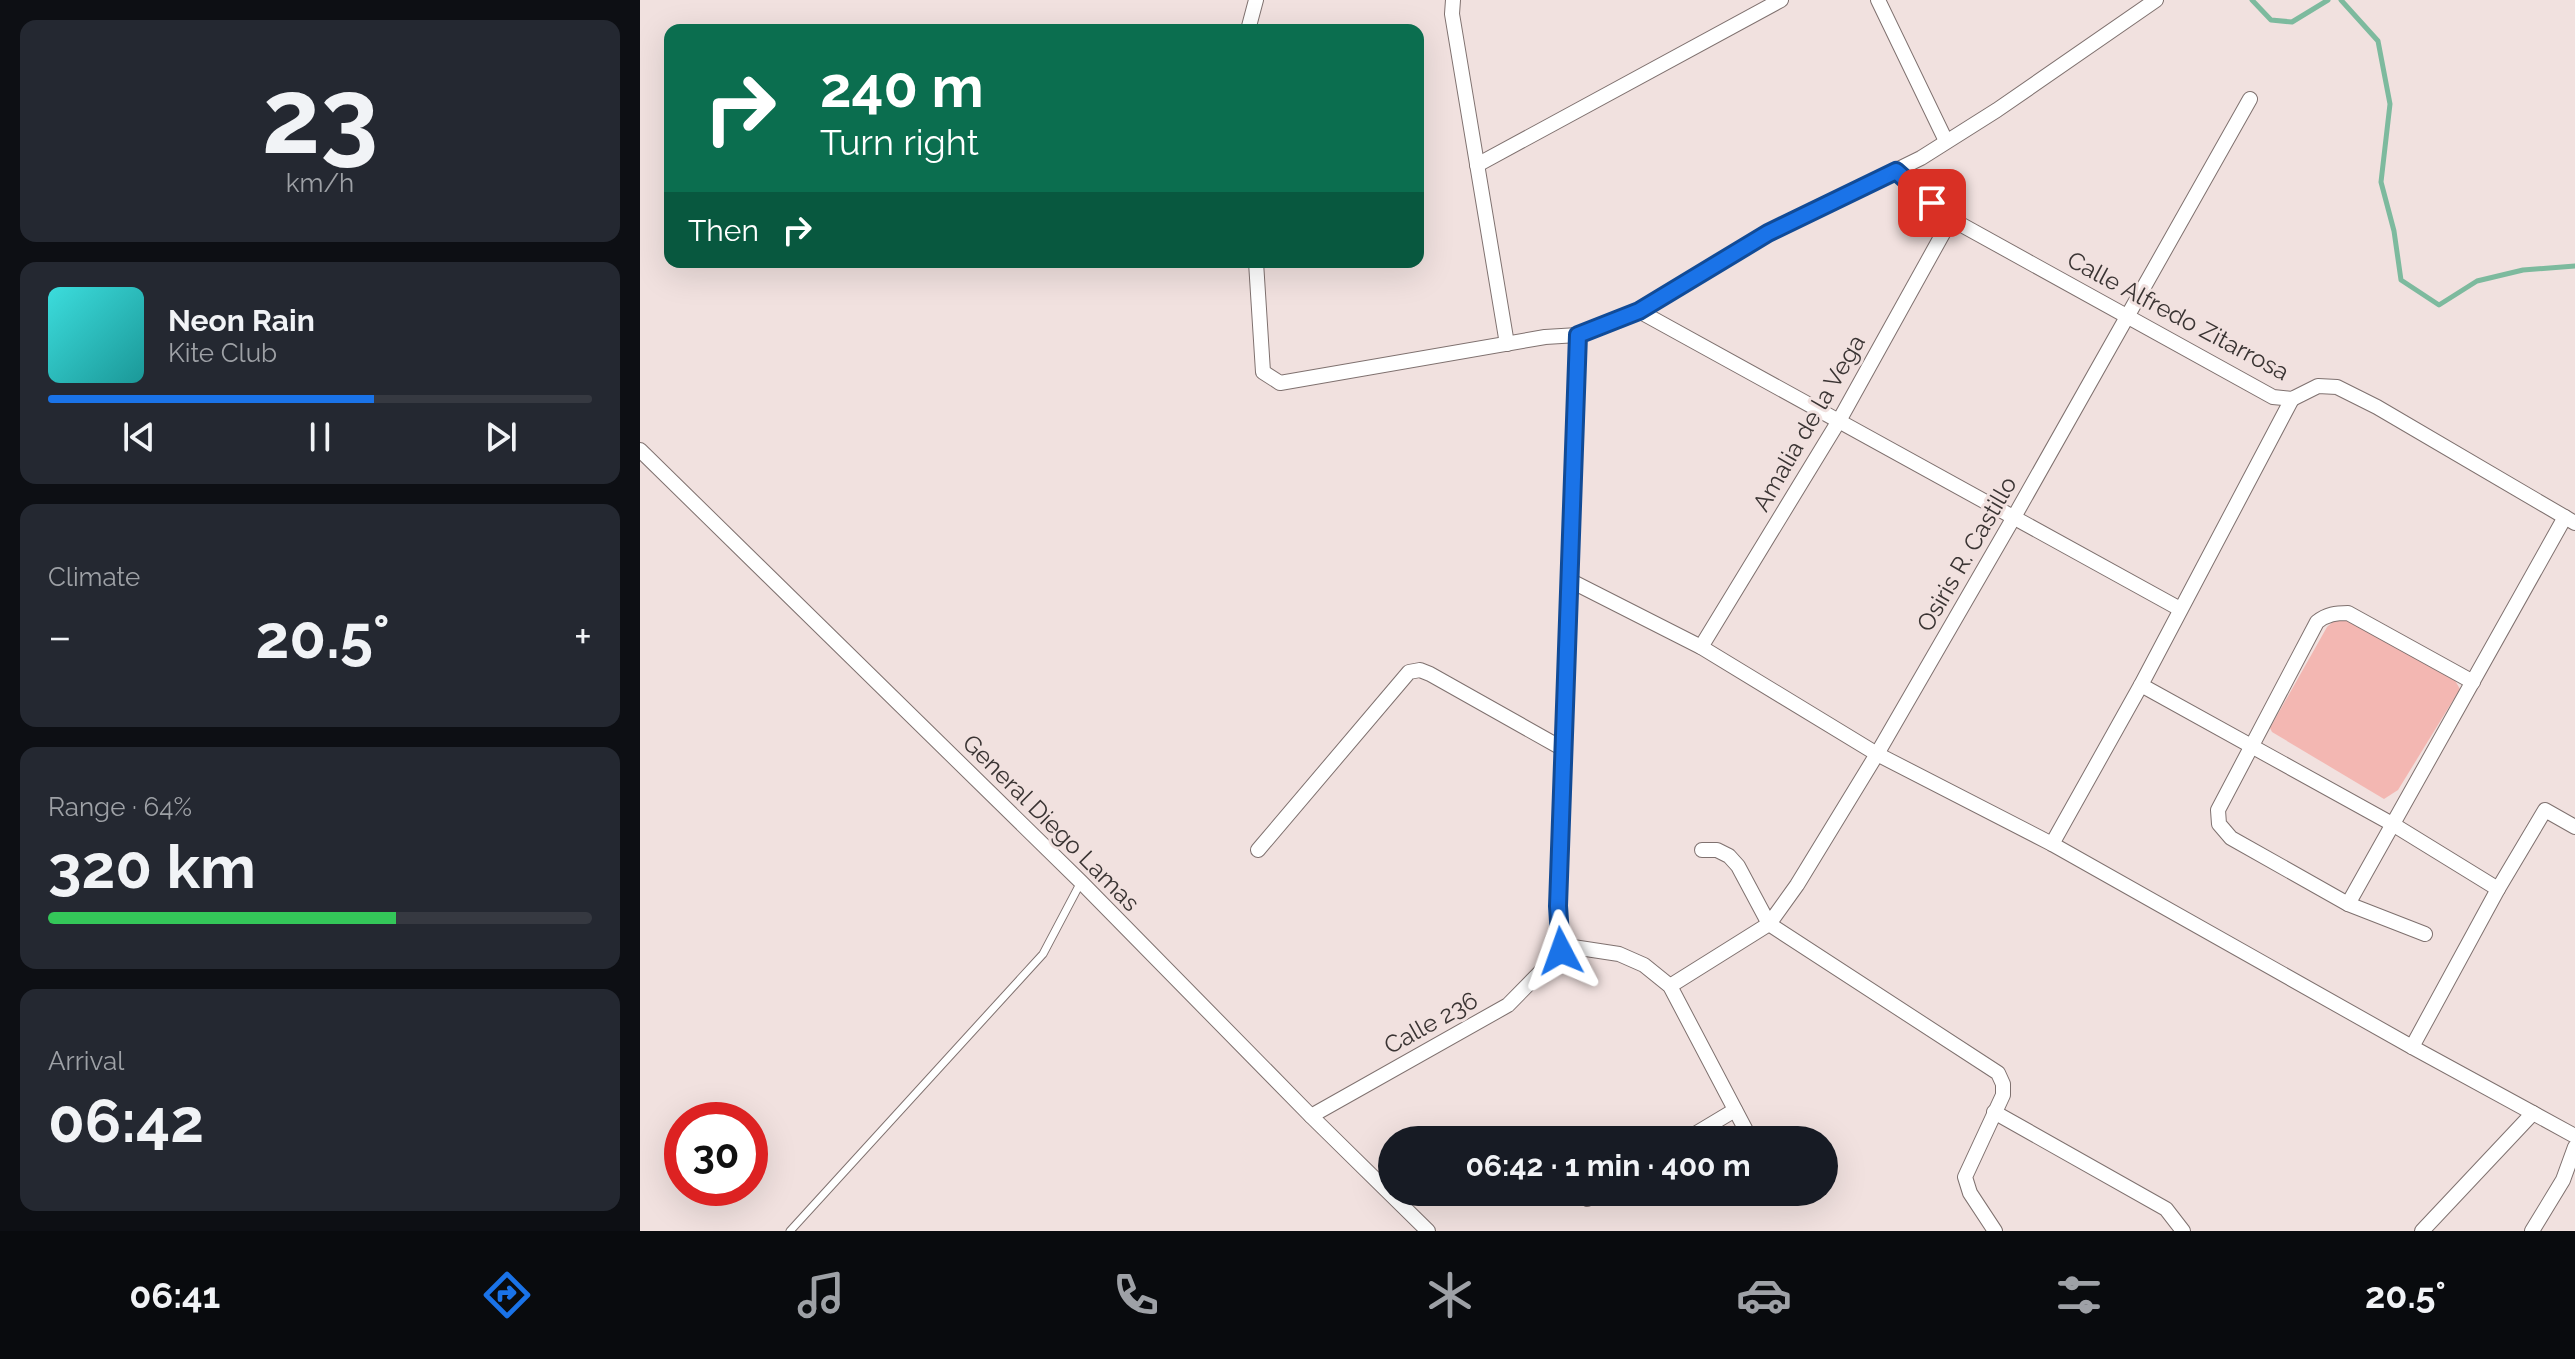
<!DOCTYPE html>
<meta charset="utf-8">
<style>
:root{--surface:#171b24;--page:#242831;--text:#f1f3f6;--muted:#9ea1a6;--line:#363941;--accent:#1a73e8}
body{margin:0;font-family:Raleway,sans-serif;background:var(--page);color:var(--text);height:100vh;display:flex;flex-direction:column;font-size:30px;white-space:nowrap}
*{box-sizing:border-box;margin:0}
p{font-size:26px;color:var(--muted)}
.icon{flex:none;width:44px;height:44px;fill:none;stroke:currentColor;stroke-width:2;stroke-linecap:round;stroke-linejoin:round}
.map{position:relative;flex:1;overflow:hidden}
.panel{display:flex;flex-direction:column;gap:20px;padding:20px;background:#0d0f14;width:640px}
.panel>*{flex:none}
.hud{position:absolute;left:24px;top:24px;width:760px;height:244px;border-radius:16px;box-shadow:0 8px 32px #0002;background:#0b6e4f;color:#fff;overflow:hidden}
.speed{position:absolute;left:24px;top:1102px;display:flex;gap:16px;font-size:40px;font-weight:700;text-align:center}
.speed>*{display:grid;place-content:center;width:104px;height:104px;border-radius:50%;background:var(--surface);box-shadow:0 8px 32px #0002;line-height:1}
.speed .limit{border:12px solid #d22;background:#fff;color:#111}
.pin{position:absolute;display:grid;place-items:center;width:68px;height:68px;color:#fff;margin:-34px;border-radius:16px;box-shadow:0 4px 12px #0006}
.me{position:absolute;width:88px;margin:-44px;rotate:356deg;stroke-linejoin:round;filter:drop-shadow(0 0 6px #0008)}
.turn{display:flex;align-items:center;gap:28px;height:168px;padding:0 24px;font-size:36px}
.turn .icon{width:104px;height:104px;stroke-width:2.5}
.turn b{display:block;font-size:56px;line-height:68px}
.then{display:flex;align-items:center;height:76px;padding:0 24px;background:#0003;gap:16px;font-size:30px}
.big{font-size:60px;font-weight:700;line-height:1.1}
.panel .tile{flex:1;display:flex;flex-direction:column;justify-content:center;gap:12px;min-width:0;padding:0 28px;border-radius:16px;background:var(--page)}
.panel .dial{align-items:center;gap:0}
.dial b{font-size:104px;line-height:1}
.song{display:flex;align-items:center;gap:24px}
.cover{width:96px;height:96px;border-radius:12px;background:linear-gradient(135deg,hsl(180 70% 55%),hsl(180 70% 35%))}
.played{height:8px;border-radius:4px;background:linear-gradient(90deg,var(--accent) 60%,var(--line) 60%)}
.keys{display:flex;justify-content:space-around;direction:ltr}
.heat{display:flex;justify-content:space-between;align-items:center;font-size:44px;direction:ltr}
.charge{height:12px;border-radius:6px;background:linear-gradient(90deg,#34c759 64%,var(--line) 0)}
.trip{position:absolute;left:738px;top:1126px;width:460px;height:80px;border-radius:40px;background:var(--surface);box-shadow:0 8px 32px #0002;font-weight:700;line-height:80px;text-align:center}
.tabs{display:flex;height:128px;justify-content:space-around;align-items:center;background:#090b0e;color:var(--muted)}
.tabs .icon{width:56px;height:56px}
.tabs .selected{color:var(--accent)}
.tabs b{font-size:36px;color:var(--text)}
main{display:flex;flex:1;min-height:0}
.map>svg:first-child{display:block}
</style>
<main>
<section class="panel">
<div class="tile dial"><b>23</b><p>km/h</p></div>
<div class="tile">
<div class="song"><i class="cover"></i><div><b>Neon Rain</b><p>Kite Club</p></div></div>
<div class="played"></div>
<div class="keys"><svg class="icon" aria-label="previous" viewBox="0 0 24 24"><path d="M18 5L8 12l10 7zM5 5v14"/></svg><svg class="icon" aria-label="pause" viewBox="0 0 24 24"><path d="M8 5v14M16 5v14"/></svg><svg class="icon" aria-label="next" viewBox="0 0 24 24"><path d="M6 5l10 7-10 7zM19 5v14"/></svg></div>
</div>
<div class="tile"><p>Climate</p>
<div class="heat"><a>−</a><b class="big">20.5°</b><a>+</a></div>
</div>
<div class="tile"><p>Range · 64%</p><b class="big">320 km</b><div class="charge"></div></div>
<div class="tile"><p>Arrival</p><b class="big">06:42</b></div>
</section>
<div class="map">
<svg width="1935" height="1231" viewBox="0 0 1935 1231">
<rect width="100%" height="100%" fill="#f1e1df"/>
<polygon fill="#f3b7b2" points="1708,619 1813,677 1820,689 1758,790 1744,799 1632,732 1630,728 1687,627 1695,620"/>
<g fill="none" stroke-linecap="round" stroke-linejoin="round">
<g stroke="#7dba9e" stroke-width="5">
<polyline points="1612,0 1631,20 1652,22 1688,0"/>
<polyline points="1701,0 1738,41 1750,104 1741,182 1754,231 1761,280 1799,305 1837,281 1883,270 1935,266"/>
</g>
<defs>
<polyline id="service" points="150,1231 403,954 441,882"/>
<g id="minor">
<polyline points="813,0 812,14 867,344"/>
<polyline points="1238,0 1306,141"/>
<polyline points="608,30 616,0"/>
<polyline points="837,165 1141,0"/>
<polyline points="1256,171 1311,219 1633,397 1652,399 1678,386 1697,387 1737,407 1935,523"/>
<polyline points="616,262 623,372 640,383 905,337 938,335 999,311 1128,233 1281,158 1357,110 1516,0"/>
<polyline points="999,311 1540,609"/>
<polyline points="0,450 441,882 671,1116 788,1231"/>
<polyline points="931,581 1061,647 1237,754 1412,844 1772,1047 1935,1136"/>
<polyline points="1061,647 1200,419 1311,219"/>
<polyline points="1501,685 1754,825 1858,889"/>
<polyline points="1412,844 1501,685 1652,399"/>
<polyline points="618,850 769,672 780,670 790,674 925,750"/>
<polyline points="1062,850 1077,850 1089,856 1098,866 1129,924 1358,1073 1363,1084 1363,1095 1325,1177 1330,1193 1355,1231"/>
<polyline points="1708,904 1925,517"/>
<path d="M1785 934 1708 904 1591 838 1579 824 1578 810 1677 622C1687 614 1696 613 1708 613L1833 682"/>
<polyline points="921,951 918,906 938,335"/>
<polyline points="1030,986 1129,924 1157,885 1237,754 1374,517 1610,99"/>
<polyline points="1772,1047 1858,889 1905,810 1935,827"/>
<polyline points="1354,1112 1526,1209 1543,1231"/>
<polyline points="671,1116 868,1005 921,951 933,947 979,954 1004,965 1030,986 1111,1140"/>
<polyline points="1045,1140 1095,1110"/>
<polyline points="947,1199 959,1192"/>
<polyline points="1782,1231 1893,1113"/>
<polyline points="1892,1231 1923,1180 1935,1147"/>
</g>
</defs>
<use href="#service" stroke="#7f716f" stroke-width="9"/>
<use href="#minor" stroke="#7f716f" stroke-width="16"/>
<use href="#service" stroke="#fff" stroke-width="7"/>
<use href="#minor" stroke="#fff" stroke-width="14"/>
</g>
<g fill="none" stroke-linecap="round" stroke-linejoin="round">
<defs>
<polyline id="route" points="921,951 918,906 938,335 999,311 1128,233 1256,171 1292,203"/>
</defs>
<use href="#route" stroke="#114b97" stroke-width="20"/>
<use href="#route" stroke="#1a73e8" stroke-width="14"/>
</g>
<g text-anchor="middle" stroke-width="6" stroke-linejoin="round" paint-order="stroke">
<g font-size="24" fill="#3a3433" stroke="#f1e1df">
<text transform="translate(1538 316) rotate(28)" y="8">Calle Alfredo Zitarrosa</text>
<text transform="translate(1169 423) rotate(-60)" y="8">Amalia de la Vega</text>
<text transform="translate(1327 554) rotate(-60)" y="8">Osiris R. Castillo</text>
<text transform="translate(411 823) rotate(45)" y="8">General Diego Lamas</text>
<text transform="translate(791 1023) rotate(-29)" y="8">Calle 236</text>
</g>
</g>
</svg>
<div class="speed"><div class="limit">30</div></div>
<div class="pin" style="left:1292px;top:203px;background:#d93025"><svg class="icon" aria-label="arrive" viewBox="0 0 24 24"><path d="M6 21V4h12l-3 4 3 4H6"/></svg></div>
<svg class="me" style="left:921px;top:951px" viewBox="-20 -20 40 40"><path d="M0-17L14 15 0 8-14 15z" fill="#1a73e8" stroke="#fff" stroke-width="4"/></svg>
<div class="trip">06:42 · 1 min · 400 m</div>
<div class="hud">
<div class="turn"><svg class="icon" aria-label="right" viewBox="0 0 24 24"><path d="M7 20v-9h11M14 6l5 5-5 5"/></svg><div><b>240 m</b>Turn right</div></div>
<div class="then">Then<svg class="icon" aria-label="right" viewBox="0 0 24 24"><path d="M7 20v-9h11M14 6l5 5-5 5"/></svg></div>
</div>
</div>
</main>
<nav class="tabs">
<b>06:41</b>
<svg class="icon selected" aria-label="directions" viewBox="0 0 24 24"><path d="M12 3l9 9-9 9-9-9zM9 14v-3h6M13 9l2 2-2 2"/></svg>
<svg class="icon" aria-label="music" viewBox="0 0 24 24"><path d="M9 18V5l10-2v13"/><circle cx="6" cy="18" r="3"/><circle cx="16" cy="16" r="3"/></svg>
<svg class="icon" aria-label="phone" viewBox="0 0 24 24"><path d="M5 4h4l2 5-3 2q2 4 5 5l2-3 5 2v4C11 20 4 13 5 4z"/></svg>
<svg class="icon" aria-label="climate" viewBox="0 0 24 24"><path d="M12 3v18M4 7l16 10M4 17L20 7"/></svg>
<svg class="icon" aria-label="car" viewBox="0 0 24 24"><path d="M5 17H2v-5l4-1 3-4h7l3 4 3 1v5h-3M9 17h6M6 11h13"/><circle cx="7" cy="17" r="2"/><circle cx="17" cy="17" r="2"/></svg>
<svg class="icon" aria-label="filters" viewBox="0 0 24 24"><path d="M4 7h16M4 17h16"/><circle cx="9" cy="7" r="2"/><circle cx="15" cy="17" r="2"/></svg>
<b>20.5°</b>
</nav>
